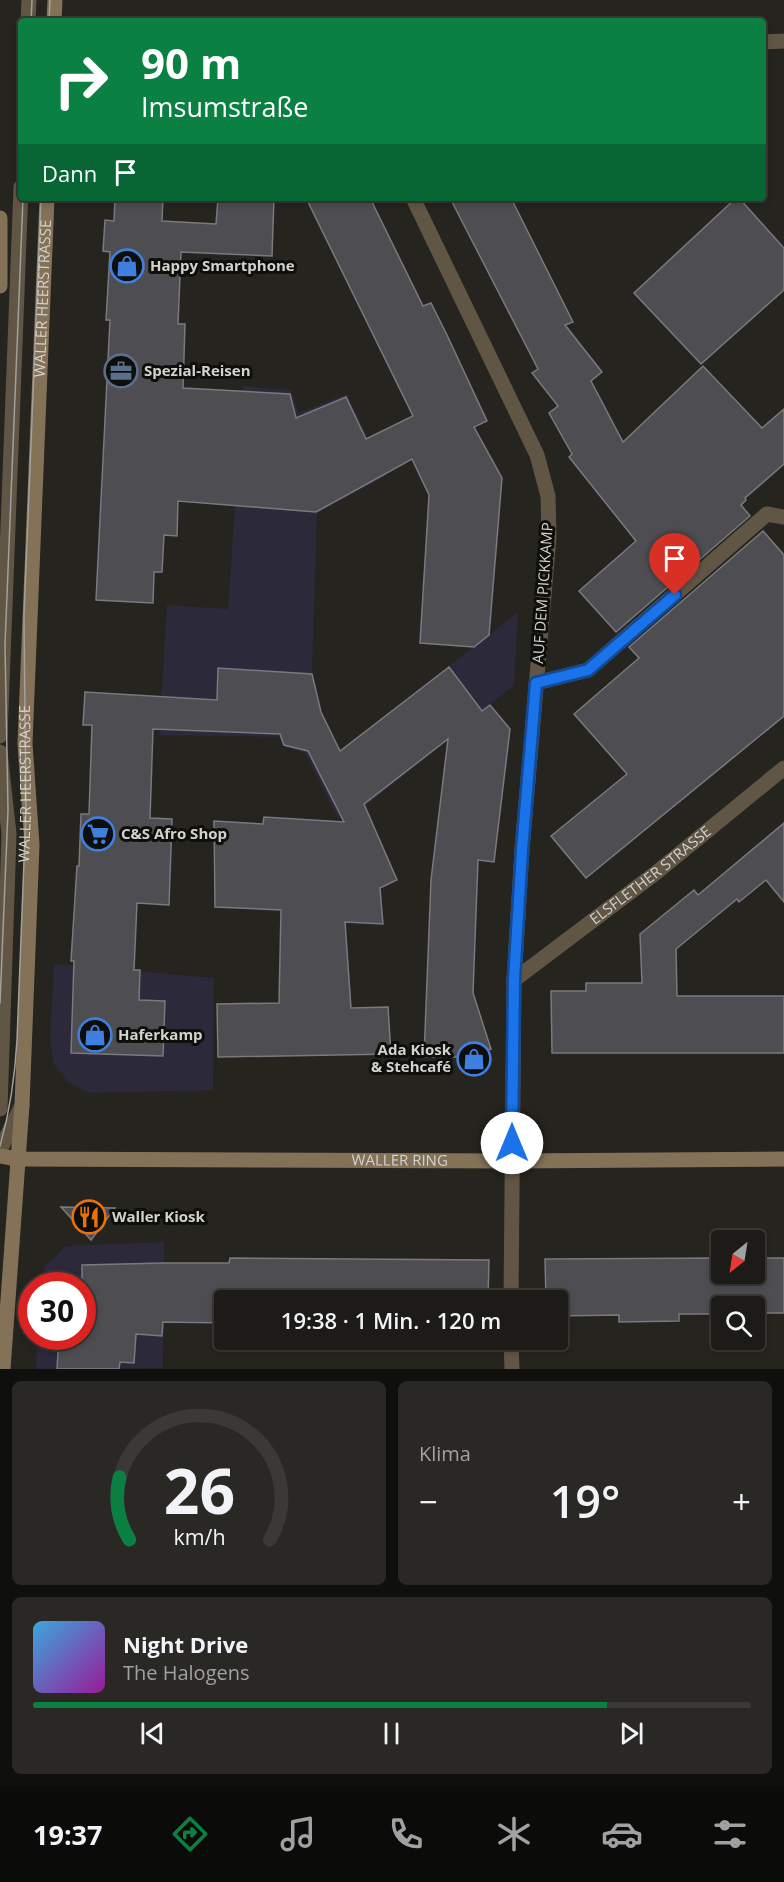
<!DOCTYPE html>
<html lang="de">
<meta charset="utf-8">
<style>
:root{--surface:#1c1b17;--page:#292824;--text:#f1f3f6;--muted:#a0a1a1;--line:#3a3936;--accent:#0b8043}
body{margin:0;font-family:"Open Sans",sans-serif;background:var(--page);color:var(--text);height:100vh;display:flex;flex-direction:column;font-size:22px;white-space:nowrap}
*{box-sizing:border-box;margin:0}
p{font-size:20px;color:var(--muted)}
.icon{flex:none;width:33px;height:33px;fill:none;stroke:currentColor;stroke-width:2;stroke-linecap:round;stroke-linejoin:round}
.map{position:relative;height:1369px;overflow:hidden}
.side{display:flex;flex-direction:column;gap:12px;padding:12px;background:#0f0f0d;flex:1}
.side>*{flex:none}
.banner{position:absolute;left:18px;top:18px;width:748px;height:183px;border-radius:6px;box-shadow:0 3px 9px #0003,0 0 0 2px var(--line);background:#0b8043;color:#fff;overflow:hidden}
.needle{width:39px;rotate:210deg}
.buttons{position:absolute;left:711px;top:1230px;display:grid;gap:12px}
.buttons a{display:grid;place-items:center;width:54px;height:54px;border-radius:6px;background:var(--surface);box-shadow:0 3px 9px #0003,0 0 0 2px var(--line);font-size:30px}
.speed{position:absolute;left:18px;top:1272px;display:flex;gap:12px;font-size:30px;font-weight:700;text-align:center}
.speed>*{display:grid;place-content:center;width:78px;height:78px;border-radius:50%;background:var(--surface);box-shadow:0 3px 9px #0003,0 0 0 2px var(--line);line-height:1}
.speed .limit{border:9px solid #d22;background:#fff;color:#111}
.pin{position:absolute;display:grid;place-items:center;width:51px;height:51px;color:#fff;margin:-62px -26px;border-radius:50% 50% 50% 0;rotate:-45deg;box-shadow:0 0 6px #0007}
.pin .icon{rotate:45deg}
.me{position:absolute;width:66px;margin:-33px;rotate:0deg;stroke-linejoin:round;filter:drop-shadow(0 0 4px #0008)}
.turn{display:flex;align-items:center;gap:21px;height:126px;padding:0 24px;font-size:27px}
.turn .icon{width:78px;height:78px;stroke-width:2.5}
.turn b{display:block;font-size:42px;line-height:51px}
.then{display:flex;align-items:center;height:57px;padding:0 24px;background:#0003;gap:12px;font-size:22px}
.big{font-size:45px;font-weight:600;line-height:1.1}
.side .tile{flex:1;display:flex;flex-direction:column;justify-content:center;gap:9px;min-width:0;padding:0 21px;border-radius:9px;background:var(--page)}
.side .dial{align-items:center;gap:0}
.dial svg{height:156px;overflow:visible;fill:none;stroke:var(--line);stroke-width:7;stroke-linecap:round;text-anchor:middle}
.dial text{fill:var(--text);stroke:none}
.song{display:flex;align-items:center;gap:18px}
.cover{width:72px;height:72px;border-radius:9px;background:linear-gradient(135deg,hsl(200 70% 55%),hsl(300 70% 35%))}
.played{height:6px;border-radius:3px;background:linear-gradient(90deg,var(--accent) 80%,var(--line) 80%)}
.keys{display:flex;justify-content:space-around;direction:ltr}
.heat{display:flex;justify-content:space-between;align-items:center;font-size:33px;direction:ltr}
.side .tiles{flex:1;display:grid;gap:12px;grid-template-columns:1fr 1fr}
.tile:last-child{grid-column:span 2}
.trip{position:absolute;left:214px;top:1290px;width:354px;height:60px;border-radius:6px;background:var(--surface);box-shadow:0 3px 9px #0003,0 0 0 2px var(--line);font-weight:600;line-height:60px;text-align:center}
.dock{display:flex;height:96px;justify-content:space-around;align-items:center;background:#0b0b09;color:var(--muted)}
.dock .icon{width:42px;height:42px}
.dock .on{color:var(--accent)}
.dock b{font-size:27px;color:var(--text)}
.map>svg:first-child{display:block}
</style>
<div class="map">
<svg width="784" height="1369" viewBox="0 0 784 1369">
<rect width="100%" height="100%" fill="#26241f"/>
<g fill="#2b293a">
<polygon points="243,386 291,390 298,413 347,394 386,476 317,513 312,674 321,712 340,751 518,612 514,685 367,805 338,818 305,753 282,746 279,737 159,735 167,605 228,609"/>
<polygon points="54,964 214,978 213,1090 89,1093 68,1082 53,1063 50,1040"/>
<polygon points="164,1242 163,1368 36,1369 38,1337 82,1336 82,1286 42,1285 45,1266 66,1246"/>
</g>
<g fill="#4e4d52" stroke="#79797f" stroke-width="1.5">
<polygon points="115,198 163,198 162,221 216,224 218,198 274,198 272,256 181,252 178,324 185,324 183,388 290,394 296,418 346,397 366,439 413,416 306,198 370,198 423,306 431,303 447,335 487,421 474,427 502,478 489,635 474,647 420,643 429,495 412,459 316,512 178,501 177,536 164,535 162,572 154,572 153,603 96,600 110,320 106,320 110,252 103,251 105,220 114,221"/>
<polygon points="450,198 511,198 573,322 565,325 602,372 591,381 623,442 703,366 762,428 784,409 784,464 745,498 746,500 741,505 750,516 616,632 579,591 636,541 569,457 572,454 549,413 558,406 532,373 538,369"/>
<polygon points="736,198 739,198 784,248 784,290 701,364 634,293"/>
<polygon points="763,531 784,555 784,716 586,878 551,836 627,774 574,714 639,658 629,647"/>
<polygon points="449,667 482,711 490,705 510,729 494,862 478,860 473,993 491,1049 482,1052 484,1057 424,1057 431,880 448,739 364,804 397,880 380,888 383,924 345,922 351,1008 388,1007 391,1054 218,1057 217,1004 279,1003 281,910 215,907 214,821 263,824 264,817 344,822 308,751 284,745 280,734 153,729 150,818 172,819 169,905 137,903 134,970 140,970 139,1000 165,1001 163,1056 71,1053 74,961 71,961 77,866 79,866 81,814 89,814 92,725 83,725 85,692 217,700 218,668 312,674 321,712 340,751"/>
<polygon points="784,823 784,902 766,880 739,902 737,899 676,949 677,996 784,996 784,1053 552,1053 551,991 586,991 586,983 642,983 640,934 694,890 698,895"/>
<polygon points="61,1207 115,1208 91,1240"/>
<polygon points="230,1258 489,1260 488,1300 225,1300 225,1323 163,1322 162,1336 136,1334 134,1363 120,1362 119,1369 57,1369 59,1336 82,1336 82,1265 163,1263 229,1263"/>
<polygon points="722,1258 722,1274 754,1274 754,1258 784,1258 784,1313 754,1313 754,1306 722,1306 722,1314 679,1314 679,1321 619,1322 619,1315 558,1316 558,1300 546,1300 545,1259"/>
</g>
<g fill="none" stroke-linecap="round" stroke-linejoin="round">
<g stroke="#615646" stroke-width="15">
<polyline points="28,21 29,0"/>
<polyline points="0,736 21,187"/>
<polyline points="0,752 9,834 0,1109"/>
<polyline points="0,1150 22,1105"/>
</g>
<g stroke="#615646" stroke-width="15">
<polyline points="764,42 784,41"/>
<polyline points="413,198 537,455 548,496 549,537 522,850 514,980 511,1300"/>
<polyline points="536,683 588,670 767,514 784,517"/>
<path id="s1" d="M514 980 657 872 784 768"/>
<polyline points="511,1340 512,1369"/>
</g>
<g stroke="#837257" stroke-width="15">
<polyline points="54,21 55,0"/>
<polyline points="0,218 0,286"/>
<path id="s2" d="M0 1156 17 1159 512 1161 784 1159"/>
<path id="s3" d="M3 1369 22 1105 32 845 25 743 47 198"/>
</g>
<g stroke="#a1a09c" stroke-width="1.5">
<polyline points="31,21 32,0"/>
<polyline points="49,21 50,0"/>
<polyline points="0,1003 8,810 5,645 23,198"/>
<path id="s4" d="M0 1146C10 1111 15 1076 17 1040L26 810 24 616 41 198"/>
</g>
</g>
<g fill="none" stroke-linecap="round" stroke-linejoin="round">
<defs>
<polyline id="route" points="512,1143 514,980 522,850 536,683 588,670 675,595"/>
</defs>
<use href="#route" stroke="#114b97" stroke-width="15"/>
<use href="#route" stroke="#1a73e8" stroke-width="10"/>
</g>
<defs>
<symbol id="shop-ring" viewBox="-11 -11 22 22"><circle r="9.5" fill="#0e0e0b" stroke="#3f7fe0" stroke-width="1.5"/><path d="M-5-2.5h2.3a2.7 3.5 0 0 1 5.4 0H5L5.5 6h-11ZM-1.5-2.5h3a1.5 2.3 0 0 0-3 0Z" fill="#3f7fe0"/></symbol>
<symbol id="office-ring" viewBox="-11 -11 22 22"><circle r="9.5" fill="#0e0e0b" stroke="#5c6f8a" stroke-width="1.5"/><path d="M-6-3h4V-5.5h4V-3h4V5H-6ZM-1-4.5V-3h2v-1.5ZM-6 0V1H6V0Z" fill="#5c6f8a"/></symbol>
<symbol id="supermarket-ring" viewBox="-11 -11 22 22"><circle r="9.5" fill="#0e0e0b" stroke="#3f7fe0" stroke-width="1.5"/><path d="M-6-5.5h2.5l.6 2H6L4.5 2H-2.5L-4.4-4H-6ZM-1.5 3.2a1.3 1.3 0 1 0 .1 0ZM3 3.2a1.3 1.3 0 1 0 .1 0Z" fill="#3f7fe0"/></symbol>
<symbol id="restaurant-ring" viewBox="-11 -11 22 22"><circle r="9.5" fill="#0e0e0b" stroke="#e8710a" stroke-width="1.5"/><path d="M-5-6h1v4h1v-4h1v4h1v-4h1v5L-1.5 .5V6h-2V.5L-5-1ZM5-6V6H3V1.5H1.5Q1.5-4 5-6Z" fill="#e8710a"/></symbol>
</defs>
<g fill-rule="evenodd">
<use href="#shop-ring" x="108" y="247" width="38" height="38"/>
<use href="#office-ring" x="102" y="352" width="38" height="38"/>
<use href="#supermarket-ring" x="79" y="815" width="38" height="38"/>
<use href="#shop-ring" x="76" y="1016" width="38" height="38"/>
<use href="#shop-ring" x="455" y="1040" width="38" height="38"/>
<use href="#restaurant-ring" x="70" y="1198" width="38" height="38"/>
</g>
<g text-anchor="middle" stroke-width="6" stroke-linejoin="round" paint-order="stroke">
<g font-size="15" font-weight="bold" fill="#d3d2cf" stroke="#0e0e0b" text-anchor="start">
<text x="150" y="271">Happy Smartphone</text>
<text x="144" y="376">Spezial-Reisen</text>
<text x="121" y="839">C&amp;S Afro Shop</text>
<text x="118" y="1040">Haferkamp</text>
<text x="451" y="1055" text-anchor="end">Ada Kiosk<tspan x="451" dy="17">&amp; Stehcafé</tspan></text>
<text x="112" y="1222">Waller Kiosk</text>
</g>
<g font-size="15" fill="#d3d2cf" stroke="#0e0e0b">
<text dy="5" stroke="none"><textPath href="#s3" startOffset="1072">WALLER HEERSTRASSE</textPath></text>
<text transform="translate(543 593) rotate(-86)" y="5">AUF DEM PICKKAMP</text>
<text dy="5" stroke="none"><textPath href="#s4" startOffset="364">WALLER HEERSTRASSE</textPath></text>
<text dy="5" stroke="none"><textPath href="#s1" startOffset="172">ELSFLETHER STRASSE</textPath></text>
<text dy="5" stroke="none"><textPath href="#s2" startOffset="400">WALLER RING</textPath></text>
</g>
</g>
</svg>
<div class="buttons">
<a><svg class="needle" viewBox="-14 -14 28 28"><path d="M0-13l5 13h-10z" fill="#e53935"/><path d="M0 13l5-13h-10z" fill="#a0a1a1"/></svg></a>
<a><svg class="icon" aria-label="search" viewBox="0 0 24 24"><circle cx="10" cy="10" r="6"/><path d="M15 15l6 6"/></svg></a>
</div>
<div class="speed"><div class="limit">30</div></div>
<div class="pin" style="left:675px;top:595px;background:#d93025"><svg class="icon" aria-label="arrive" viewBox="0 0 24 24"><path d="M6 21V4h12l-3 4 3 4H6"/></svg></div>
<svg class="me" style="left:512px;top:1143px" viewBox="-20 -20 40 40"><circle r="19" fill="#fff"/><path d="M0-13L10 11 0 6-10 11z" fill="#1a73e8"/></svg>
<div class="trip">19:38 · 1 Min. · 120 m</div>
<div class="banner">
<div class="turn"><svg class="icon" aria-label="right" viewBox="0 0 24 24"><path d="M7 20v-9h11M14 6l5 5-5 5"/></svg><div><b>90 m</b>Imsumstraße</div></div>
<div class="then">Dann<svg class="icon" aria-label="arrive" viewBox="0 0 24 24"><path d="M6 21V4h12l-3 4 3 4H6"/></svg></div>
</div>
</div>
<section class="side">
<div class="tiles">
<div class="tile dial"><svg viewBox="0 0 100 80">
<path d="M14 69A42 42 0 1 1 86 69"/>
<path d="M14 69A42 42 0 0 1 9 37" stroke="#0b8043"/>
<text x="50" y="56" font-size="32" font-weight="700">26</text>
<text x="50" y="72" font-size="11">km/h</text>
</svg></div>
<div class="tile"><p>Klima</p>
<div class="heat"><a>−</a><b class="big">19°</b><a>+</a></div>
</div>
<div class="tile">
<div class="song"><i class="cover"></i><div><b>Night Drive</b><p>The Halogens</p></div></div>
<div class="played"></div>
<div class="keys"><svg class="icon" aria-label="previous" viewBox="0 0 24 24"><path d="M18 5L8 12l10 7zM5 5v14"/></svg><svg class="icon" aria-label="pause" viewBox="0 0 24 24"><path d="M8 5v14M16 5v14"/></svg><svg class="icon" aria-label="next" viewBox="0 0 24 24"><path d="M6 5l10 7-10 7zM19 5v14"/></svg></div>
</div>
</div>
</section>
<nav class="dock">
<b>19:37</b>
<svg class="icon on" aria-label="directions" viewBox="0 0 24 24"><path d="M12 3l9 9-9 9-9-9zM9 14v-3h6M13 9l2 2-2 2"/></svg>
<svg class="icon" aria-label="music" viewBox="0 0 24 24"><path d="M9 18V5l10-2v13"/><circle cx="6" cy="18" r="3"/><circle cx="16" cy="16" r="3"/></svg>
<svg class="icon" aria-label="phone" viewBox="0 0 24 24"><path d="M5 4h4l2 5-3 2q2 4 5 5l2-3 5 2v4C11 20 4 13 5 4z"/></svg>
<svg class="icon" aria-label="climate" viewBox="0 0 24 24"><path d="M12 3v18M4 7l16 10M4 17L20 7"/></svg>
<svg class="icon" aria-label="car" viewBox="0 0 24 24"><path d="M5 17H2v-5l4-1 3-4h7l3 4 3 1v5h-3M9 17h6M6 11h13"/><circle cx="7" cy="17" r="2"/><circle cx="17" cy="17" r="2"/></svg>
<svg class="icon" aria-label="filters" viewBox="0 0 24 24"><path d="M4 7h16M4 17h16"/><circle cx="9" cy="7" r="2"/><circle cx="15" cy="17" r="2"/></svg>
</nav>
